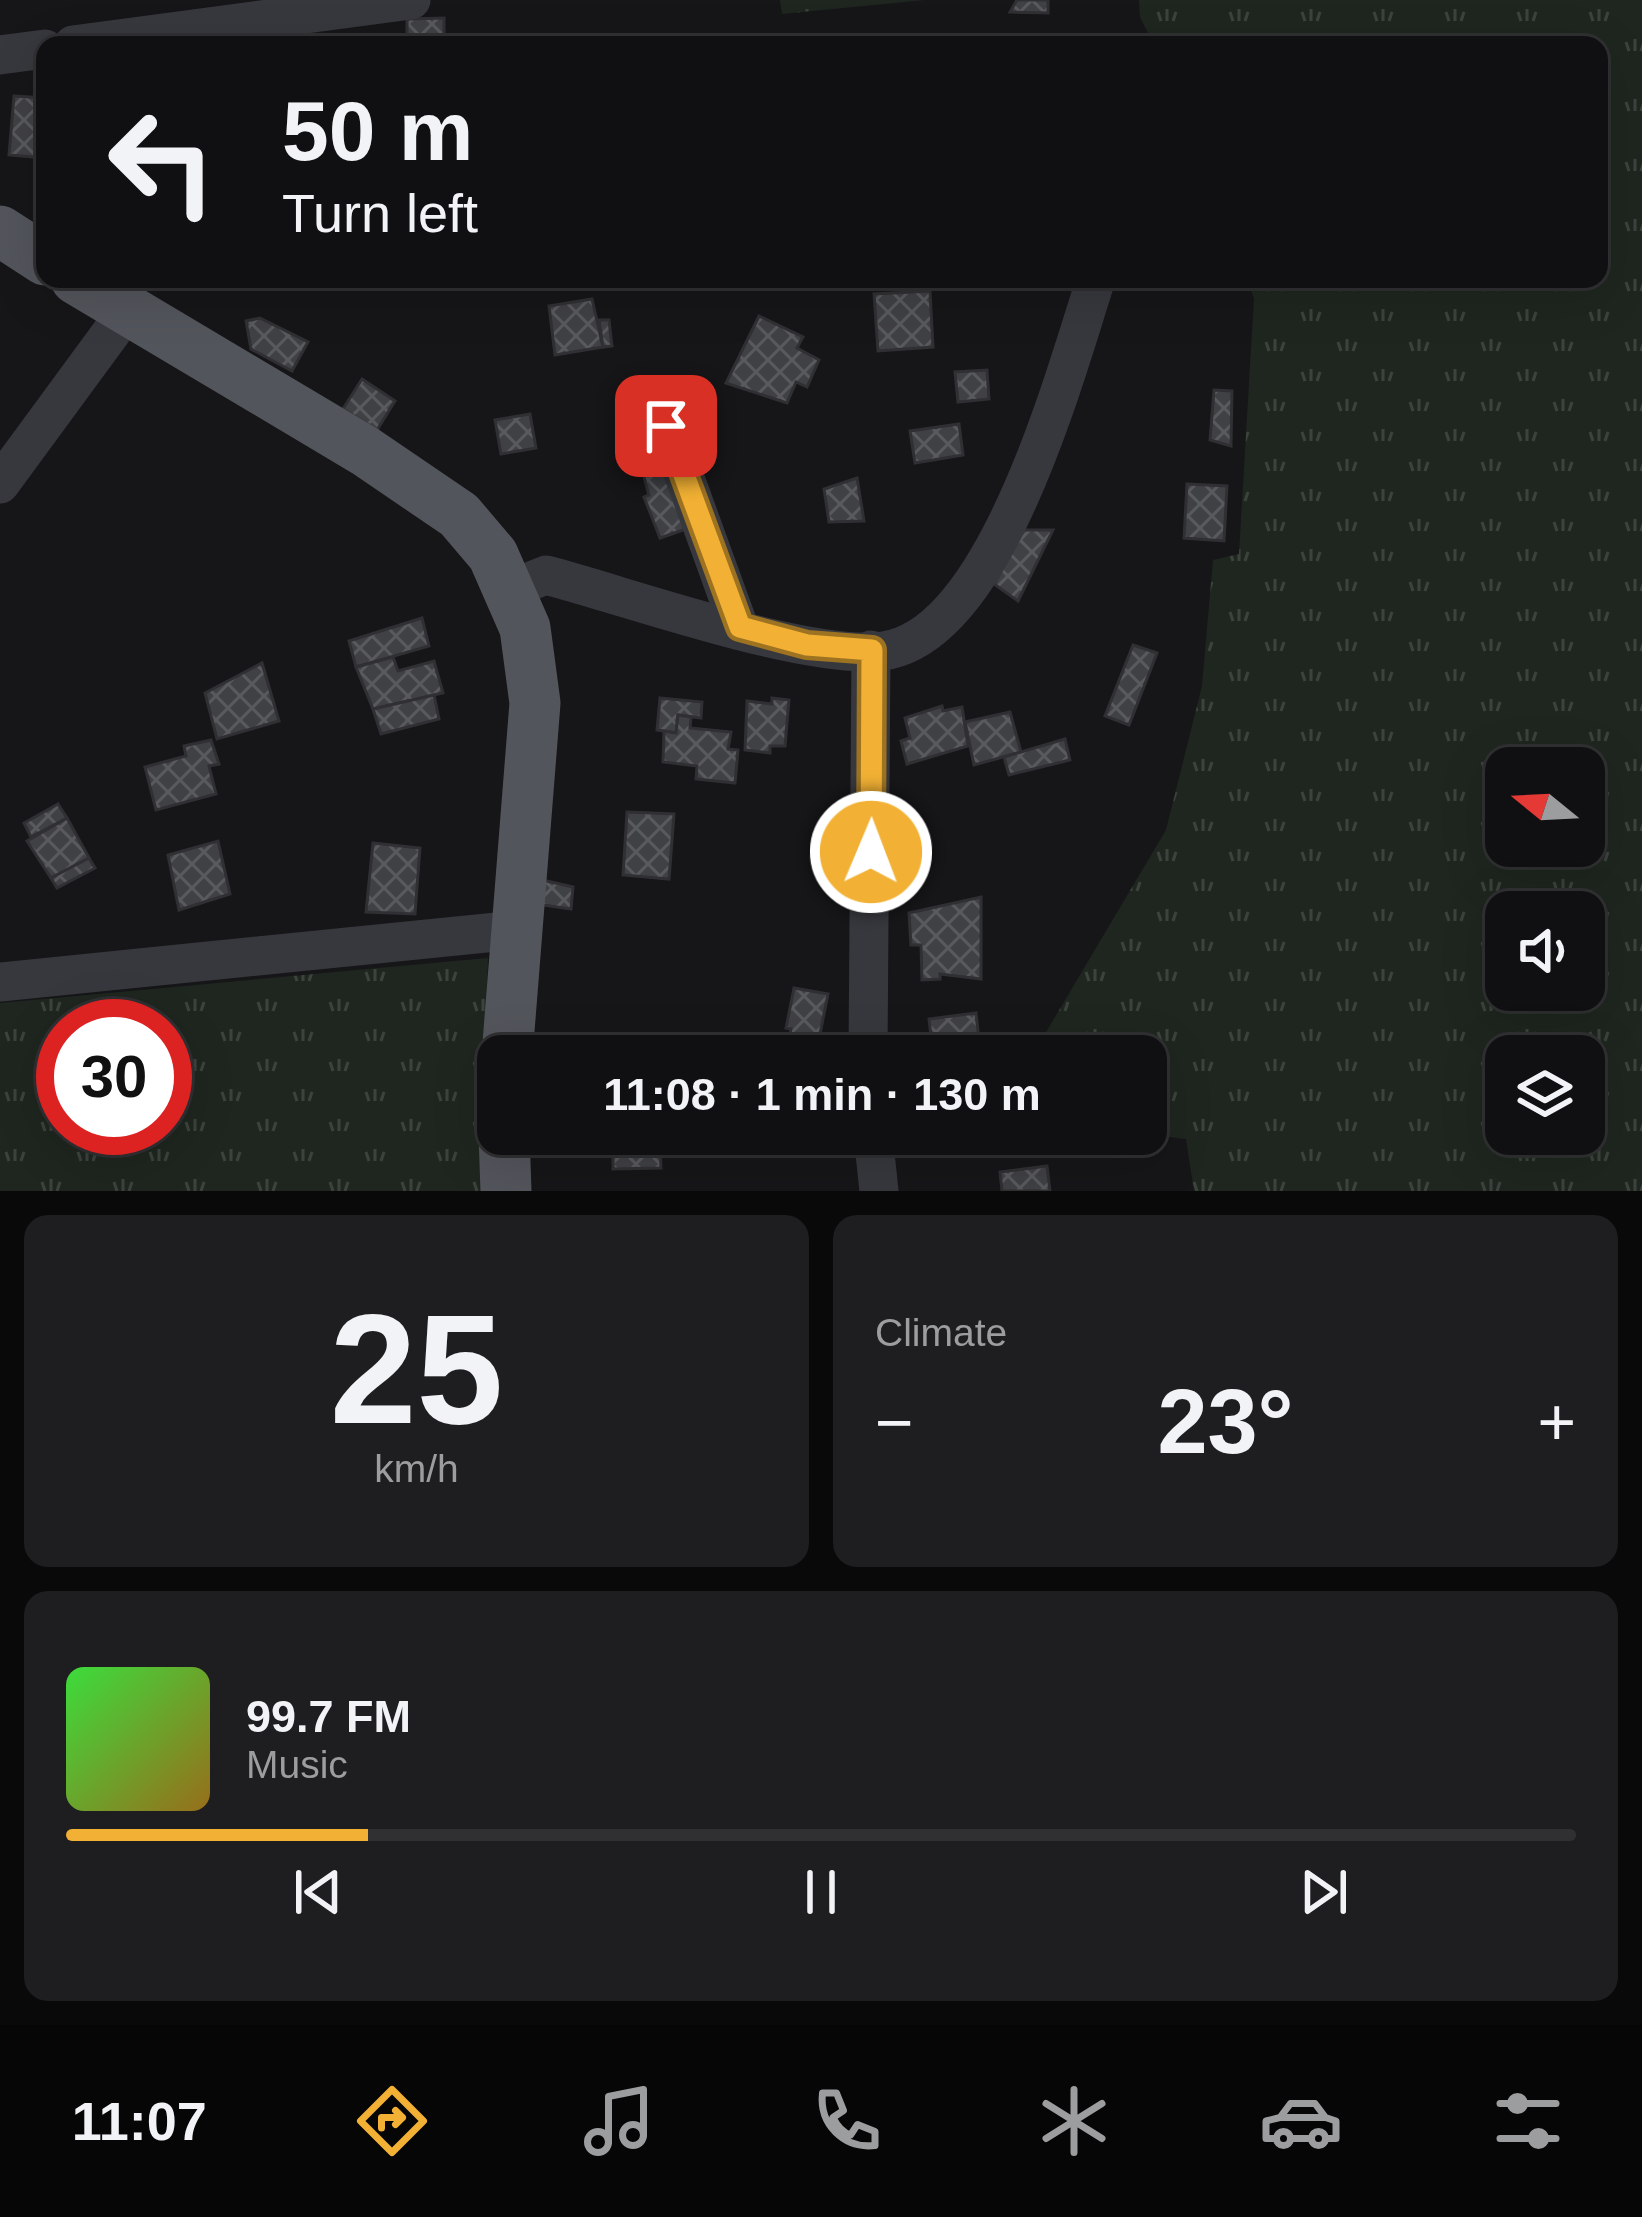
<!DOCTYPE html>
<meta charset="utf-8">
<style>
:root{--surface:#101012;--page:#1e1e20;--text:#f1f3f6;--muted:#9c9d9f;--line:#303032;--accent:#f2b134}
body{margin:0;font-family:Arial,sans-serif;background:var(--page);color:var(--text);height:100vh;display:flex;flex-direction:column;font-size:45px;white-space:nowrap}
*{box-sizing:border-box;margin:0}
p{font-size:39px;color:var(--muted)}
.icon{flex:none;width:66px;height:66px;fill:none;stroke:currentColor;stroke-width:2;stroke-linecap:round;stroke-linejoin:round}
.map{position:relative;height:1191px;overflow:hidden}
.panel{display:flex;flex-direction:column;gap:24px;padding:24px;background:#09090a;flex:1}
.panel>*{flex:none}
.hud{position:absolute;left:36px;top:36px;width:1572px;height:252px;border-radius:24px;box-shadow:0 12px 48px #0002,0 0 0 3px var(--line);background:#101012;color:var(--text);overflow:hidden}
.needle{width:78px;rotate:288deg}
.fabs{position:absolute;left:1485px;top:747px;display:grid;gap:24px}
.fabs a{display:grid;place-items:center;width:120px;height:120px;border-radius:24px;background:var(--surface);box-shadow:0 12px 48px #0002,0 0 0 3px var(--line);font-size:60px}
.speed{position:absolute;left:36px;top:999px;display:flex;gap:24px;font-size:60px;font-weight:700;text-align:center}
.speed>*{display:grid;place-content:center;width:156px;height:156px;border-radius:50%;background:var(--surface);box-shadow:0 12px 48px #0002,0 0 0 3px var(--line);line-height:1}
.speed .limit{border:18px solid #d22;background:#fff;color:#111}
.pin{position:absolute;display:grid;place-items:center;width:102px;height:102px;color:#fff;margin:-51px;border-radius:24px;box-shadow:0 6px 18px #0006}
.me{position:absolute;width:132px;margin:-66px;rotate:1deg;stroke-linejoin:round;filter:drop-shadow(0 0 9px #0008)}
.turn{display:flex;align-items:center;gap:42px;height:252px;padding:0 48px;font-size:54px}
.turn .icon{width:156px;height:156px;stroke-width:2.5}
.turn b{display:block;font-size:84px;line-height:102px}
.big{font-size:90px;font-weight:700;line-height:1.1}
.panel .card{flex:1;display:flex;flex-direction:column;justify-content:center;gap:18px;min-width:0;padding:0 42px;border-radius:24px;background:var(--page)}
.panel .dial{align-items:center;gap:0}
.dial b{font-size:156px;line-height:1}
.song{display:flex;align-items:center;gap:36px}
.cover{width:144px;height:144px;border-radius:18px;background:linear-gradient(135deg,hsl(120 70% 55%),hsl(40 70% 35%))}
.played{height:12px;border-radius:6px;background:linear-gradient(90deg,var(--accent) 20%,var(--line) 20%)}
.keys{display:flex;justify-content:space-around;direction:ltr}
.heat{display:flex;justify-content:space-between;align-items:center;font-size:66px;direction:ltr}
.panel .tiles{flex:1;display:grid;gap:24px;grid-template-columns:1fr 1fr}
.card:last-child{grid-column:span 2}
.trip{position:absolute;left:477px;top:1035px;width:690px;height:120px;border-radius:24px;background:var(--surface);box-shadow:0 12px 48px #0002,0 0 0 3px var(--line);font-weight:700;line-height:120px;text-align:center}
.menu{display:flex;height:192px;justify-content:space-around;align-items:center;background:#060607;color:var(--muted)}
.menu .icon{width:84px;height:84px}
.menu .active{color:var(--accent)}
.menu b{font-size:54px;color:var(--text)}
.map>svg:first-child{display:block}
</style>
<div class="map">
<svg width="1642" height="1191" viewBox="0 0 1642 1191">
<defs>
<pattern id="grass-tufts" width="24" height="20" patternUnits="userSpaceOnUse" patternTransform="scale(3)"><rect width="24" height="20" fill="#1e261f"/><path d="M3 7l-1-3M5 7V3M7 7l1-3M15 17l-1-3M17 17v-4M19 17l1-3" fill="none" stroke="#3c433d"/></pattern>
<pattern id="building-cross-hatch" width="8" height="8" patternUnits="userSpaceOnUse" patternTransform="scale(3)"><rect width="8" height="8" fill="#404145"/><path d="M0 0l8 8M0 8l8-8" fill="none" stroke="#595a5e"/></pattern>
</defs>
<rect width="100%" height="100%" fill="#161618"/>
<g fill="url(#grass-tufts)" fill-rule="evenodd">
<polygon points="780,0 924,0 782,14"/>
<path d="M1139 0H1642V1191H1194L1186 1139 1146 1134V1056H1032L1166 830 1202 686 1213 560 1239 554 1254 299 1248 279H1599V45H1154L1140 17ZM1506 768H1584V846H1506ZM1506 912H1584V990H1506ZM1506 1056H1584V1134H1506Z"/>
<path d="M488 958 481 1144 485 1191H0V1003ZM63 1026H165V1128H63Z"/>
</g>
<g fill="url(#building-cross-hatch)" stroke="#303034" stroke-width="3">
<polygon points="1017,0 1048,0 1048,13 1010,12"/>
<polygon points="444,18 444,45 407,45 407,19"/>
<polygon points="14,96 45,98 45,158 9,155"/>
<polygon points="930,291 933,347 878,351 874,294"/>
<polygon points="592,299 603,347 555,355 549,306"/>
<polygon points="759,316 803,337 797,348 819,360 807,387 796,382 787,403 726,383"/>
<polygon points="260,318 308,342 292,371 251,349 246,321"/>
<polygon points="599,320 609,320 612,346 603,347"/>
<polygon points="987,370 989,399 958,402 955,372"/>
<polygon points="362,379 395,401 377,430 343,409"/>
<polygon points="1214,390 1232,391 1231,446 1210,440"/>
<polygon points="530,414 536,448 501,454 495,420"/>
<polygon points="959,424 963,455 915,463 910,431"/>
<polygon points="656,462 658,467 670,464 689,528 660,538 644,497 649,495 641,466"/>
<polygon points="857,478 864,521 829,522 824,489"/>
<polygon points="1187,484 1227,486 1224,541 1184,538"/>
<polygon points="1023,530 1053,530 1018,601 994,584"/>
<polygon points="422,618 429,646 356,667 349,641"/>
<polygon points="1133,645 1157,653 1129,725 1105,716"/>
<polygon points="393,657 398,671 434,661 443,693 373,709 356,667"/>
<polygon points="262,663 279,721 217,739 205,693"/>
<polygon points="434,695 439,719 381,734 373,709"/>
<polygon points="660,698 702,702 701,718 678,715 676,733 657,730"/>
<polygon points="772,698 789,700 785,746 770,746 770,753 745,750 747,701 772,704"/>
<polygon points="942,706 943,711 962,707 968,746 907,764 901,741 910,738 905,718"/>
<polygon points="1010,712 1021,752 974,765 965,722"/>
<polygon points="678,715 691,717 690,728 731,732 728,749 738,750 735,783 696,779 697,766 663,762 664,731 676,733"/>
<polygon points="1065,739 1070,760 1009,775 1004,757"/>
<polygon points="211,740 219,764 209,766 216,794 156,810 145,767 186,756 184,746"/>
<polygon points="58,804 67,818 31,837 24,823"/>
<polygon points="627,812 674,814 669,879 623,875"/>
<polygon points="67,818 89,858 51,878 27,841"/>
<polygon points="218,841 230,894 179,910 168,855"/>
<polygon points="373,843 420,848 415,914 366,912"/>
<polygon points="89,858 95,868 57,888 51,878"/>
<polygon points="538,879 573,887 571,909 536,904"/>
<polygon points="981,897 981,979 940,974 940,979 922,980 921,945 911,945 909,913"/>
<polygon points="794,988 828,994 818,1044 789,1038 791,1029 786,1028"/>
<polygon points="976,1013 980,1049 933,1054 929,1019"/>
<rect x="613" y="1134" width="47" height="8"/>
<polygon points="613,1142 660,1142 661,1168 613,1169"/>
<polygon points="1047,1166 1050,1191 1002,1191 1000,1172"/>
</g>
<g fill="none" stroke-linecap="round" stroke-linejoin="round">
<g stroke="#37383d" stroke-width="39">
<polyline points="73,45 411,0"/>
<polyline points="0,55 45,49"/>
<polyline points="666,426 739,627"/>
<polyline points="0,484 127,311"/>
<path d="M511 589 546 575C627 596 807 661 883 651 996 636 1065 374 1096 279"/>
<polyline points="0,982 516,930"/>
<polyline points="868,1056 871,650"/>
<polyline points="873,1134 879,1191"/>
</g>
<g stroke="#53555c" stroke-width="51">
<polyline points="0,231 45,260"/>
<polyline points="76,279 365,451 459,515 493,555 525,628 535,703 507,1056"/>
<polyline points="504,1134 506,1191"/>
</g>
</g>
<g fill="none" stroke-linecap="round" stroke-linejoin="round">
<defs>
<polyline id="route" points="666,426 740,627 807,645 872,650 871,852"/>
</defs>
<use href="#route" stroke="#9d7322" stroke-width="30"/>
<use href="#route" stroke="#f2b134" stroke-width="21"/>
</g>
</svg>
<div class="fabs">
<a><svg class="needle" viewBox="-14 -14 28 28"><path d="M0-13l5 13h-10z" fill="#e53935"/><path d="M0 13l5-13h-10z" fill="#9c9d9f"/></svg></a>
<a><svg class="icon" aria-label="sound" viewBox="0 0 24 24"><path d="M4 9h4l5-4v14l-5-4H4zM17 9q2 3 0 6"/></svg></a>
<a><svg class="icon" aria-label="layers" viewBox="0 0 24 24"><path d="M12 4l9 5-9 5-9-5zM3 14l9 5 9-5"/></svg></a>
</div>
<div class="speed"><div class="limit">30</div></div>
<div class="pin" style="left:666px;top:426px;background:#d93025"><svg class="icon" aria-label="arrive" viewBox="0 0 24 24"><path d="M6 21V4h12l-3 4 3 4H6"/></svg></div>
<svg class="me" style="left:871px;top:852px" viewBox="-20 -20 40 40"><circle r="17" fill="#f2b134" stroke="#fff" stroke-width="3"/><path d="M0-11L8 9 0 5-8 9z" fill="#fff"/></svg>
<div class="trip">11:08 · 1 min · 130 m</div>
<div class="hud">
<div class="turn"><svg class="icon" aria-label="left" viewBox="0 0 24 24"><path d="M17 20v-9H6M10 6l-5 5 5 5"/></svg><div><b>50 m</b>Turn left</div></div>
</div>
</div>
<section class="panel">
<div class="tiles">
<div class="card dial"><b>25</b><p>km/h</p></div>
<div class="card"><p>Climate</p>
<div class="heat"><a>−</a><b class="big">23°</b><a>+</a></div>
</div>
<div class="card">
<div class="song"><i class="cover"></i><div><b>99.7 FM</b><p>Music</p></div></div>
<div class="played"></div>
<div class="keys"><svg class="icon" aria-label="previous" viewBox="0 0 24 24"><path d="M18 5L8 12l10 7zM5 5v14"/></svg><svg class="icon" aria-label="pause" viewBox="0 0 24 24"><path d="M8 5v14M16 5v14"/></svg><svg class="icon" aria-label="next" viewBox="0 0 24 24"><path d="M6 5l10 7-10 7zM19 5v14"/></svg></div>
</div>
</div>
</section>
<nav class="menu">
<b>11:07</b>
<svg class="icon active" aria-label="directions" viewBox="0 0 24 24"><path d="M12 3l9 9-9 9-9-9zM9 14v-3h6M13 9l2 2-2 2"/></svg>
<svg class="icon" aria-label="music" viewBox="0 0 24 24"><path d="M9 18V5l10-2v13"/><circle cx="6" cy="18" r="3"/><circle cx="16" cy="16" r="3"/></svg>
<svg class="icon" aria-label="phone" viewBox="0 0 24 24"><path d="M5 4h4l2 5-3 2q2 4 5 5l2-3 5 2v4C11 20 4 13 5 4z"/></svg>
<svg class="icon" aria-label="climate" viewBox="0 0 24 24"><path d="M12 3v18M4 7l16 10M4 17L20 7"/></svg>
<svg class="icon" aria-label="car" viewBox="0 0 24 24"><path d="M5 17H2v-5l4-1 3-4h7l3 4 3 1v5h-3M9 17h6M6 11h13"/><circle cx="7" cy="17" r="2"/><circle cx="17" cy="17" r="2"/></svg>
<svg class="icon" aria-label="filters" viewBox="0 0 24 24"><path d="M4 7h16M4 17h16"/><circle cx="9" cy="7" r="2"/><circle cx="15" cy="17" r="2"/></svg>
</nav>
